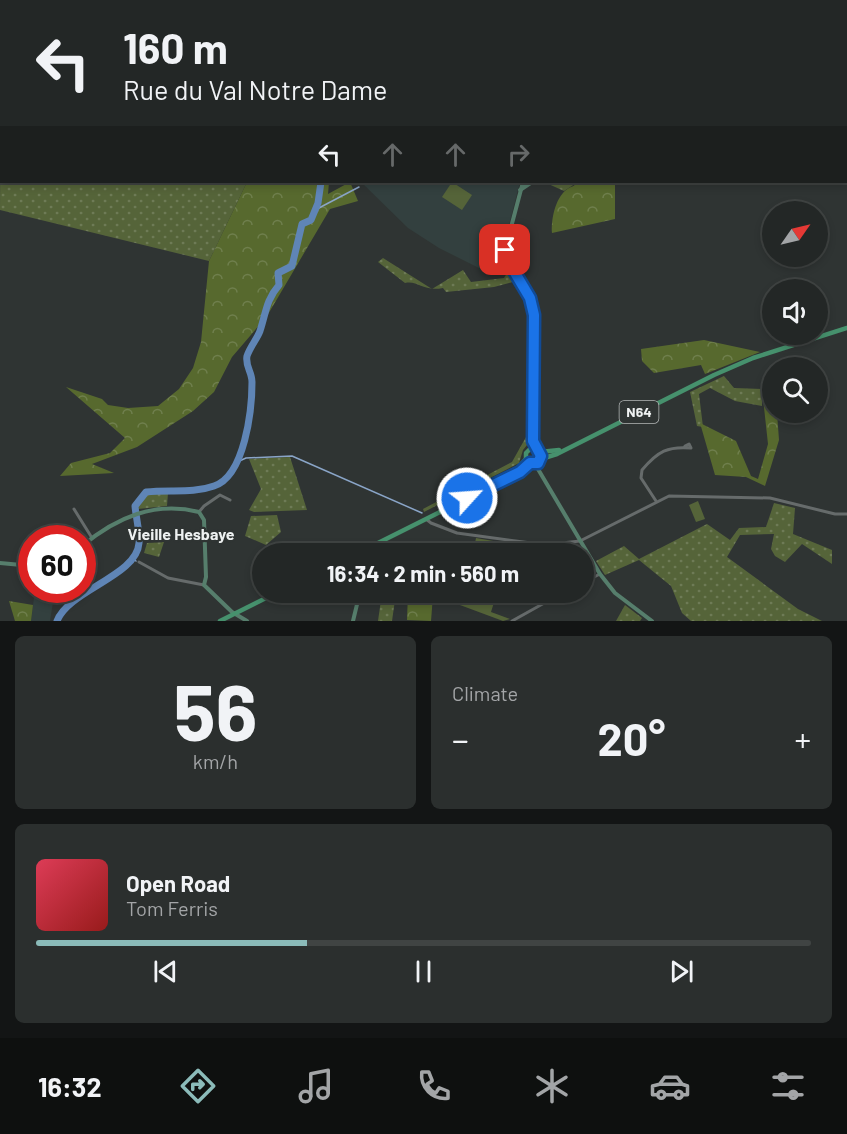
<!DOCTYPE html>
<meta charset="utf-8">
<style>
:root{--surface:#232726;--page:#2b2f2e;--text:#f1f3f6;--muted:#a3a5a7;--line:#404443;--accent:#8bbbb9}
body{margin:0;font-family:Barlow,sans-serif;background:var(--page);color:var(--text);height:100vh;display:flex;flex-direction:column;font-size:22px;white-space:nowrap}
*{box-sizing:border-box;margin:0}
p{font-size:20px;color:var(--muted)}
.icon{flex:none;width:33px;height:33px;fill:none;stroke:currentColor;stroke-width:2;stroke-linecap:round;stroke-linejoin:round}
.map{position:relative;height:621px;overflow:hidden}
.sheet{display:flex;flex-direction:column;gap:15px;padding:15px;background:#131515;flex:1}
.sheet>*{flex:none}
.top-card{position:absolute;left:0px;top:0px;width:848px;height:183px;box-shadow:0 3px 9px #0003,0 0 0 2px var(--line);background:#232726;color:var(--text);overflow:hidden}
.needle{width:39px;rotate:56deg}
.fabs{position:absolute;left:762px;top:201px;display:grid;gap:12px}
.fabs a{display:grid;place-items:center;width:66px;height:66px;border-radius:50%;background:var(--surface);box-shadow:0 3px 9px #0003,0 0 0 2px var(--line);font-size:30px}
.speed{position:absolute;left:18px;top:525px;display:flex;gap:12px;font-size:30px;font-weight:700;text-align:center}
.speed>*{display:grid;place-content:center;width:78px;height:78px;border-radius:50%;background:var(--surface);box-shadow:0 3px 9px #0003,0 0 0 2px var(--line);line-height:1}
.speed .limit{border:9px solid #d22;background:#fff;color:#111}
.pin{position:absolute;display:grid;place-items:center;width:51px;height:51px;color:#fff;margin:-26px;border-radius:12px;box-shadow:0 3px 9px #0006}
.me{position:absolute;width:66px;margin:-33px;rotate:64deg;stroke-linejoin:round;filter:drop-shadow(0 0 4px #0008)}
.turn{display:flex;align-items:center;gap:21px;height:126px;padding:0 24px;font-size:27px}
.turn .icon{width:78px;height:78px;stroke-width:2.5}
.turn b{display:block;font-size:42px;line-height:51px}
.lanes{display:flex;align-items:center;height:57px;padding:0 24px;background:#0003;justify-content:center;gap:30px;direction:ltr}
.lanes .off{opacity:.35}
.big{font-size:45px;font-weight:700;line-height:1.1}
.sheet .tile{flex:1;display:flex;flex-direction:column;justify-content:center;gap:9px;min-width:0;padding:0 21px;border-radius:9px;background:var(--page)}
.sheet .dial{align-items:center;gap:0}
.dial b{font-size:78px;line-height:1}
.song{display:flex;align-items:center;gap:18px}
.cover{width:72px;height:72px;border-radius:9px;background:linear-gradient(135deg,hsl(350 70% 55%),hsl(0 70% 35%))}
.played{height:6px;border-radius:3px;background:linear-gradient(90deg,var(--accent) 35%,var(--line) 35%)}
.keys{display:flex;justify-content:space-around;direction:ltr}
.heat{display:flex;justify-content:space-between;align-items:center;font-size:33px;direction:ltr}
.sheet .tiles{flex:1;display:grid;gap:15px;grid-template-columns:1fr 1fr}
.tile:last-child{grid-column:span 2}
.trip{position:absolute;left:252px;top:543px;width:342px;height:60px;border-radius:30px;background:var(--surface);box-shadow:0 3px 9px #0003,0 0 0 2px var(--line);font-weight:700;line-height:60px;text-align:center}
.dock{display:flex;height:96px;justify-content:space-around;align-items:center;background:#0e100f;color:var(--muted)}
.dock .icon{width:42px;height:42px}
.dock .active{color:var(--accent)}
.dock b{font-size:27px;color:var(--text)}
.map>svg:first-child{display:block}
</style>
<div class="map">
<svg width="847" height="621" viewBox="0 0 847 621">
<defs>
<pattern id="grass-dots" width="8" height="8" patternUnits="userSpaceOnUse" patternTransform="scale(1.5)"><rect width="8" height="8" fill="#556439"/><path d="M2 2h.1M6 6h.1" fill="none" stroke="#6e7b56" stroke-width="1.8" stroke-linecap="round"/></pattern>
<pattern id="forest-crowns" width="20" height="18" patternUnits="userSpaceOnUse" patternTransform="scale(1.5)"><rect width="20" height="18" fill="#57692e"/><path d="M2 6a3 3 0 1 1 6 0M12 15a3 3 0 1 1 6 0" fill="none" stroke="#6f7f4d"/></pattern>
</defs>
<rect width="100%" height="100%" fill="#2f3433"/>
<g fill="#33403f">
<polygon points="361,182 520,182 504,245 495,268 479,268 439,248 408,228"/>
<polygon points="35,590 55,590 50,621 31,621"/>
</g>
<g fill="url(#grass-dots)">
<polygon points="8,0 327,0 328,1 7,2"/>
<polygon points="1,17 2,182 247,182 209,261 0,210"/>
<polygon points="544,182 578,182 564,191"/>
<path d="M383 258 432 289 463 270 471 282 504 278 509 270 532 312 531 440 523 450 519 463 424 512 423 509 512 462 526 437 529 316 523 296 513 282 494 287 446 292 443 288C423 292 418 280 405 283L378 262Z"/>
<polygon points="724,376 734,388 762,389 762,406 735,401 710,388 699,394 703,427 697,426 690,392"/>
<polygon points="290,457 307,510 254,512 249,510 261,489 249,459"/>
<path d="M160 492 168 493 167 506 138 509C139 496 148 494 160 492Z"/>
<polygon points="774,503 795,508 793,534 832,550 832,564 802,544 785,562 775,556 771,549 774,534 740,535 727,557 798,609 822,621 691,621 682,613 671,586 639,560 605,575 596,561 624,546 639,559 707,524 730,540 739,528 766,527"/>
<polygon points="277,515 281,532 266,545 245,536 251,516"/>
<polygon points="402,541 424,551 426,548 439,553 397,553"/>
<polygon points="164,542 159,557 144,553 147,543"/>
<polygon points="382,593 396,593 392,621 378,621"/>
<polygon points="625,605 642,618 640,621 616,621"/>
</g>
<g fill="url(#forest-crowns)">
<polygon points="569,0 733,0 569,1"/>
<polygon points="247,182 329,182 328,194 350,182 358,201 330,209 267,316 232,357 214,392 193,411 137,447 92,464 114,473 60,476 71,463 110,453 125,438 66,387 102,399 108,405 128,408 158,406 179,389 193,368 201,342 209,261"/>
<path d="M578 182H615V219L552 233C551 220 555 199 566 190 571 186 574 187 578 182Z"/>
<polygon points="704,340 760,352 705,374 701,365 654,373 642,361 641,349"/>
<polygon points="762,389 772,390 772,412 777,413 779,440 765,486 746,477 715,475 700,423 736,441 751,476 758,479 768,444"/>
<polygon points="408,593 433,595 431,621 407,620"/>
<polygon points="9,601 33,605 31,621 15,621"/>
</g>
<g fill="#556439">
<polygon points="452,182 472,195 462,210 442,197"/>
<polygon points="698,501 705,519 696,522 689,505"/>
<polygon points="476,538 499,542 498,553 473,553"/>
<polygon points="434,593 497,593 491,612 510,619 503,621 433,595"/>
</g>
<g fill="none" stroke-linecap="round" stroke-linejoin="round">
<g stroke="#8aa5c8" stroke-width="1.5">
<polyline points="502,2 503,0"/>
<polyline points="558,2 558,0"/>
<polyline points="846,111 847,111"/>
<polyline points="315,210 359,187"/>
<polyline points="235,463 246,458 292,456 422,513"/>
<polyline points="133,559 136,561"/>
</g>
<g stroke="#5f85b6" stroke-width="7">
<polyline points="456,0 457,2"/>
<path d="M57 621C69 590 137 576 139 543 140 532 136 518 135 506L146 492C169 489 192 494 214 486 245 476 252 409 252 382 252 372 245 366 247 356 250 347 257 339 260 331 266 313 266 300 279 285L278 273 292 266 302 224 311 220 318 203 321 182"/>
</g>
<g stroke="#666b6b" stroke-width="3">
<path d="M656 501 641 478 642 470C658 451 668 446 691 448L689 444 685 446"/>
<polyline points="74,509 92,538"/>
<polyline points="199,512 204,506 220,495 230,500"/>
<polyline points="426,519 431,523 457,533 531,543 562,543 580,541 669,496 770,498 835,514 847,514"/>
<polyline points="139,562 168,578 204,585"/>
<polyline points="584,582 600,574"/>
<polyline points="512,621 564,592"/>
</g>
<g stroke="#567e6c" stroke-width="4">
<polyline points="555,2 555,0"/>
<polyline points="816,2 818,0"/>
<polyline points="523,182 505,250 508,261 530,298 534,315 533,441 536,449"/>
<polyline points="520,190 532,182"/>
<polyline points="535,464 600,574 615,593 652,621"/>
<path d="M82 546C117 517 155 501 199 512L204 520 206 577 204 585 232 612 247 621"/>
<polyline points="370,547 373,554"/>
<polyline points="0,563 32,566"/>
<polyline points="353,621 360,592"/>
</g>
<g stroke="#46916d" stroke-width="4.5">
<polyline points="526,459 535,464 541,459 557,454 714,375 753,358 847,328"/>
<polyline points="512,474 526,459 526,453 530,449 540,452 559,450"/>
<polyline points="356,554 520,472 530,463"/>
<polyline points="220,621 278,592"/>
</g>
</g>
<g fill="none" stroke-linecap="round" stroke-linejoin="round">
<defs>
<polyline id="route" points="467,498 520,472 530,463 538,463 541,456 533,441 534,315 530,298 508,261 505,250"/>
</defs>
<use href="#route" stroke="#114b97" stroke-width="15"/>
<use href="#route" stroke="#1a73e8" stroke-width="10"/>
</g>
<g text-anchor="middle" stroke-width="4.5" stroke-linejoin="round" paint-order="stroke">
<rect fill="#2f3433" stroke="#b5b8b8" stroke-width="1.5" x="619.5" y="401" width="39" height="22" rx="4.5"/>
<g font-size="14" font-weight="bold" fill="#eef1f1">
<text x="639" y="417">N64</text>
</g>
<g font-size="16" font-weight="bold" fill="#eef1f1" stroke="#2f3433">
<text x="181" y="540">Vieille Hesbaye</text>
</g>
</g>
</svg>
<div class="fabs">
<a><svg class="needle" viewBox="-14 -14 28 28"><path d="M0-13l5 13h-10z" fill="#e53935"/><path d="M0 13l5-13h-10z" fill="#a3a5a7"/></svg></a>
<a><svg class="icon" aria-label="sound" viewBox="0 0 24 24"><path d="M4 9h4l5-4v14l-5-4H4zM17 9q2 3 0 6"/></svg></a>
<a><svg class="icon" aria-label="search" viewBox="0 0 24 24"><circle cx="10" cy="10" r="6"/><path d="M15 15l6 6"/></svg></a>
</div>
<div class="speed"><div class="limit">60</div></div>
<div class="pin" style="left:505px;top:250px;background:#d93025"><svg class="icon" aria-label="arrive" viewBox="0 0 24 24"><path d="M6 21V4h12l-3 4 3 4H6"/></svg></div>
<svg class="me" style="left:467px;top:498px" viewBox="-20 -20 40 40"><circle r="17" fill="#1a73e8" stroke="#fff" stroke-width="3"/><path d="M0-11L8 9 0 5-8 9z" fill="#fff"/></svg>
<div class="trip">16:34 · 2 min · 560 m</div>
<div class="top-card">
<div class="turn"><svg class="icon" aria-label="left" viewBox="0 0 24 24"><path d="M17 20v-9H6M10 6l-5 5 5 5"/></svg><div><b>160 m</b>Rue du Val Notre Dame</div></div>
<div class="lanes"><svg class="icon" aria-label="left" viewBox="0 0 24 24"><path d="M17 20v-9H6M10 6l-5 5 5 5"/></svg><svg class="icon off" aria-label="ahead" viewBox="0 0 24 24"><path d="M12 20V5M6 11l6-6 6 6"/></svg><svg class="icon off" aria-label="ahead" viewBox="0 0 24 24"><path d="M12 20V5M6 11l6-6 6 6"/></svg><svg class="icon off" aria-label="right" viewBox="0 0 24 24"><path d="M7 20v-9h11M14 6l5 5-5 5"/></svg></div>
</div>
</div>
<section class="sheet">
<div class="tiles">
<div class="tile dial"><b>56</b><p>km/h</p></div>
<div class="tile"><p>Climate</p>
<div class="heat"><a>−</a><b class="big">20°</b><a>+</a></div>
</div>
<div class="tile">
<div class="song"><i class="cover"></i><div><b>Open Road</b><p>Tom Ferris</p></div></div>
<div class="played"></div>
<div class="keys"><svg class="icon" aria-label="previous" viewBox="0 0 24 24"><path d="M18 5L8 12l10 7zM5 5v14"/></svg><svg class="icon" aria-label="pause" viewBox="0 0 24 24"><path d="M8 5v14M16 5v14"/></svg><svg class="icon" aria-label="next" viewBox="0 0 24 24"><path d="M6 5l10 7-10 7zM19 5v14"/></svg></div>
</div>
</div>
</section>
<nav class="dock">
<b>16:32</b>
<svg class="icon active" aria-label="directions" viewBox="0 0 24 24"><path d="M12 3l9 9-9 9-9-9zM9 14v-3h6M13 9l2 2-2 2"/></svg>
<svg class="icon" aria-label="music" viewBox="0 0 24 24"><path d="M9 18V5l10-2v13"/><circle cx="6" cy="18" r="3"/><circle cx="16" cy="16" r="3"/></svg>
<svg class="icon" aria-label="phone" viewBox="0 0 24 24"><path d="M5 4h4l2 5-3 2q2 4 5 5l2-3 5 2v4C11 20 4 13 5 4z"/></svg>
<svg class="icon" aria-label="climate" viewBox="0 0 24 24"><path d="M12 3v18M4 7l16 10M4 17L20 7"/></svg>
<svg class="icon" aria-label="car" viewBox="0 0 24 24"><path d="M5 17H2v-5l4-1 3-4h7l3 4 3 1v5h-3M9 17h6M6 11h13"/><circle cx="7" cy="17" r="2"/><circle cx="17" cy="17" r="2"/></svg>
<svg class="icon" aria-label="filters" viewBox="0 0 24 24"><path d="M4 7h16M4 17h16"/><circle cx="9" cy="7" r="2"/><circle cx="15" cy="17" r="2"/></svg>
</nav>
